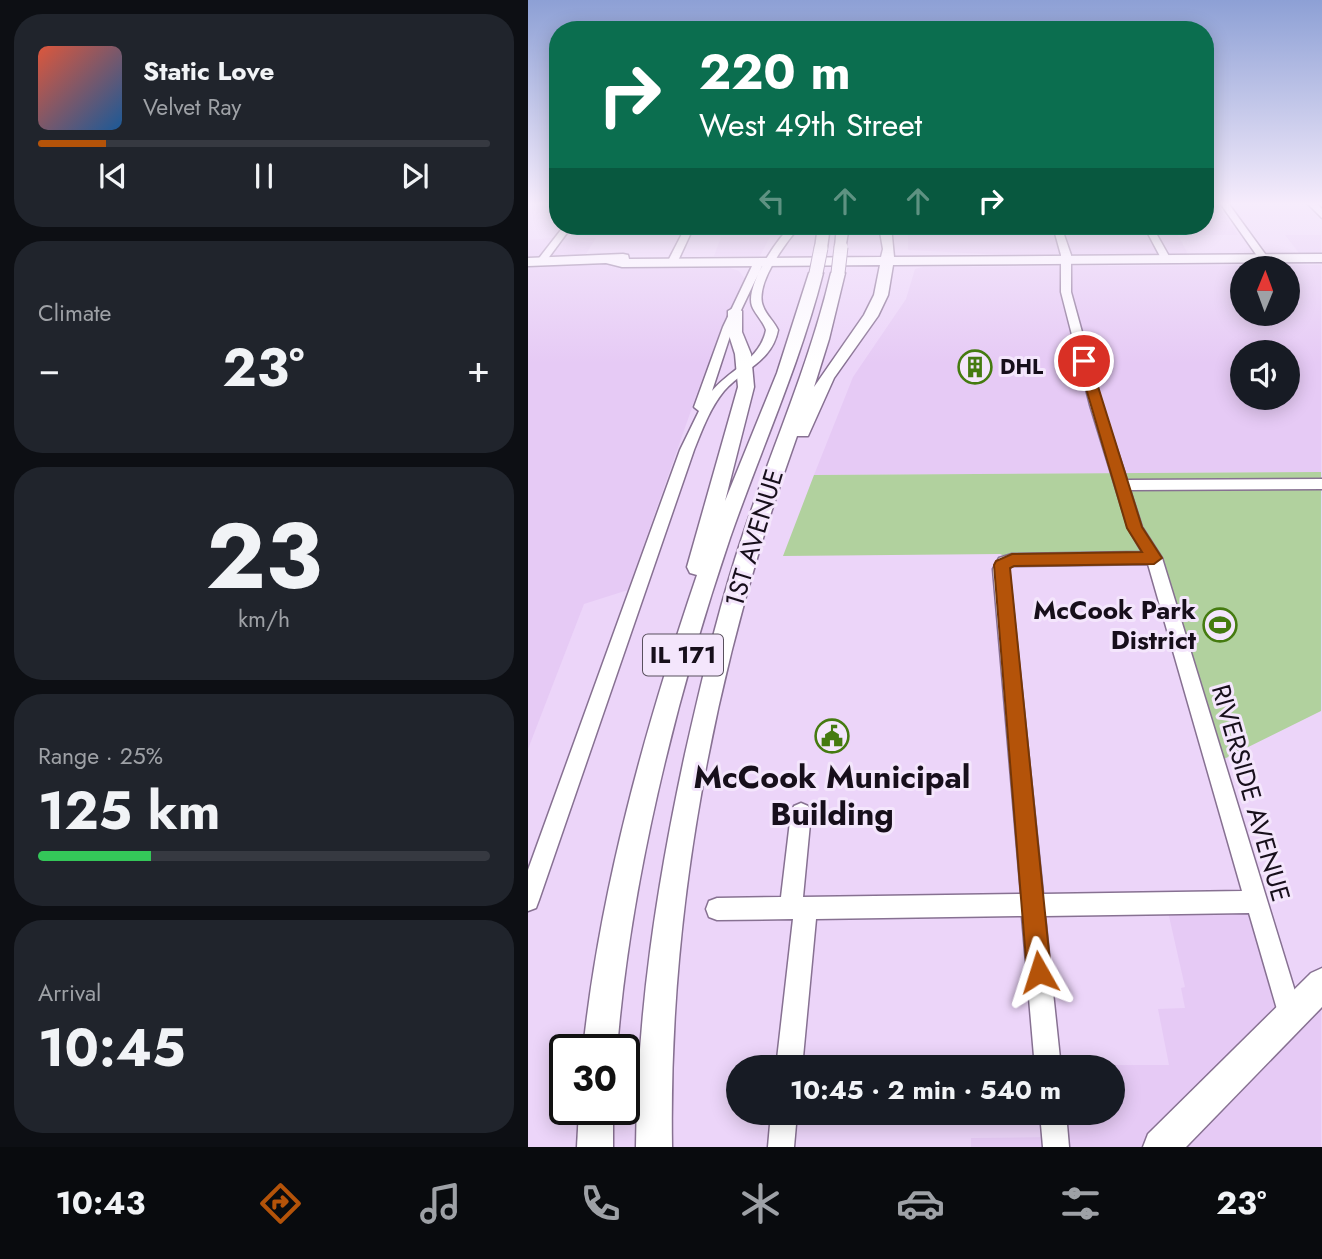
<!DOCTYPE html>
<meta charset="utf-8">
<style>
:root{--surface:#171b24;--page:#20242c;--text:#f1f3f6;--muted:#9ea1a6;--line:#363941;--accent:#b45309}
body{margin:0;font-family:Jost,sans-serif;background:var(--page);color:var(--text);height:100vh;display:flex;flex-direction:column;font-size:26px;white-space:nowrap}
*{box-sizing:border-box;margin:0}
p{font-size:23px;color:var(--muted)}
.icon{flex:none;width:38px;height:38px;fill:none;stroke:currentColor;stroke-width:2;stroke-linecap:round;stroke-linejoin:round}
.map{position:relative;flex:1;overflow:hidden}
.side{display:flex;flex-direction:column;gap:14px;padding:14px;background:#0d0f14;width:528px}
.side>*{flex:none}
.hud{position:absolute;left:21px;top:21px;width:665px;height:214px;border-radius:28px;box-shadow:0 4px 18px #0003;background:#0b6e4f;color:#fff;overflow:hidden}
.needle{width:46px;rotate:1deg}
.fabs{position:absolute;left:702px;top:256px;display:grid;gap:14px}
.fabs a{display:grid;place-items:center;width:70px;height:70px;border-radius:50%;background:var(--surface);box-shadow:0 4px 18px #0003;font-size:35px}
.speed{position:absolute;left:21px;top:1034px;display:flex;gap:14px;font-size:35px;font-weight:700;text-align:center}
.speed>*{display:grid;place-content:center;width:91px;height:91px;border-radius:50%;background:var(--surface);box-shadow:0 4px 18px #0003;line-height:1}
.speed .limit{border:4px solid #111;border-radius:10px;background:#fff;color:#111}
.pin{position:absolute;display:grid;place-items:center;width:60px;height:60px;color:#fff;margin:-30px;border:4px solid #fff;border-radius:50%;box-shadow:0 2px 7px #0007}
.me{position:absolute;width:77px;margin:-38px;rotate:354deg;stroke-linejoin:round;filter:drop-shadow(0 0 5px #0008)}
.turn{display:flex;align-items:center;gap:24px;height:147px;padding:0 35px;font-size:32px}
.turn .icon{width:91px;height:91px;stroke-width:2.5}
.turn b{display:block;font-size:49px;line-height:60px}
.lanes{display:flex;align-items:center;height:66px;padding:0 35px;background:#0003;justify-content:center;gap:35px;direction:ltr}
.lanes .off{opacity:.35}
.big{font-size:52px;font-weight:700;line-height:1.1}
.side .widget{flex:1;display:flex;flex-direction:column;justify-content:center;gap:10px;min-width:0;padding:0 24px;border-radius:28px;background:var(--page)}
.side .dial{align-items:center;gap:0}
.dial b{font-size:91px;line-height:1}
.song{display:flex;align-items:center;gap:21px}
.cover{width:84px;height:84px;border-radius:10px;background:linear-gradient(135deg,hsl(10 70% 55%),hsl(210 70% 35%))}
.played{height:7px;border-radius:4px;background:linear-gradient(90deg,var(--accent) 15%,var(--line) 15%)}
.keys{display:flex;justify-content:space-around;direction:ltr}
.heat{display:flex;justify-content:space-between;align-items:center;font-size:38px;direction:ltr}
.charge{height:10px;border-radius:5px;background:linear-gradient(90deg,#34c759 25%,var(--line) 0)}
.trip{position:absolute;left:198px;top:1055px;width:399px;height:70px;border-radius:35px;background:var(--surface);box-shadow:0 4px 18px #0003;font-weight:700;line-height:70px;text-align:center}
.tab-bar{display:flex;height:112px;justify-content:space-around;align-items:center;background:#090b0e;color:var(--muted)}
.tab-bar .icon{width:49px;height:49px}
.tab-bar .on{color:var(--accent)}
.tab-bar b{font-size:32px;color:var(--text)}
main{display:flex;flex:1;min-height:0}
.map>svg:first-child{display:block}
</style>
<main>
<section class="side">
<div class="widget">
<div class="song"><i class="cover"></i><div><b>Static Love</b><p>Velvet Ray</p></div></div>
<div class="played"></div>
<div class="keys"><svg class="icon" aria-label="previous" viewBox="0 0 24 24"><path d="M18 5L8 12l10 7zM5 5v14"/></svg><svg class="icon" aria-label="pause" viewBox="0 0 24 24"><path d="M8 5v14M16 5v14"/></svg><svg class="icon" aria-label="next" viewBox="0 0 24 24"><path d="M6 5l10 7-10 7zM19 5v14"/></svg></div>
</div>
<div class="widget"><p>Climate</p>
<div class="heat"><a>−</a><b class="big">23°</b><a>+</a></div>
</div>
<div class="widget dial"><b>23</b><p>km/h</p></div>
<div class="widget"><p>Range · 25%</p><b class="big">125 km</b><div class="charge"></div></div>
<div class="widget"><p>Arrival</p><b class="big">10:45</b></div>
</section>
<div class="map">
<svg width="794" height="1147" viewBox="0 0 794 1147">
<rect width="100%" height="100%" fill="#ecd5f9"/>
<g fill="#e6caf5" fill-rule="evenodd">
<polygon points="677,203 688,203 710,235 650,235 662,258 536,258 380,250 380,226 528,226 531,236 632,235 628,226 677,226"/>
<polygon points="757,235 793,235 793,258 775,258"/>
<polygon points="193,237 242,237 232,256 186,256"/>
<polygon points="22,238 68,238 54,260 0,260 0,240"/>
<polygon points="80,264 197,266 211,271 217,279 173,382 100,590 56,604 0,749 0,265"/>
<path d="M793 265V472L286 475 325 377 378 299 387 269 395 267ZM714 268H760V313H714ZM714 352H760V397H714Z"/>
<polygon points="638,903 726,903 756,1011 621,1147 443,1147 443,1138 525,1137 523,1113 584,1113 584,1068 518,1068 517,1065 641,1065 630,1009 657,1008 653,988 657,987"/>
<polygon points="793,1008 793,1147 646,1147 652,1138"/>
</g>
<polygon fill="#b1d19e" points="793,472 793,711 688,763 627,557 482,558 472,554 255,556 286,475"/>
<g fill="none" stroke-linecap="round" stroke-linejoin="round">
<defs>
<g id="minor">
<polygon points="677,203 683,203 679,206"/>
<polygon points="692,203 700,203 740,258 738,260 732,260"/>
<polygon points="779,203 788,203 794,209 794,218"/>
<polygon points="36,226 44,226 16,264 10,264 8,262"/>
<polygon points="158,226 166,226 149,263 141,265 139,263"/>
<path d="M263 226H272C259 241 226 284 235 306 238 315 246 321 250 330 244 362 215 369 196 391 182 408 174 430 166 450L11 900 8 908 0 911V870L152 450 171 411 166 407 195 327 224 266 232 264 234 266 205 327 184 391C202 369 232 360 238 330 235 321 227 314 224 306 217 286 249 239 263 226Z"/>
<path d="M525 226H533L543 255V292L574 405 599 480 794 479V489L602 490 614 527 634 558 774 1014 771 1023 762 1026 753 1023 721 913 517 916 533 1068H507L494 916 288 919 274 1068H248L265 919 189 920 181 917 178 909 181 901 189 898 253 897 263 813 266 806 273 803 280 806 283 813 275 897 493 894 465 569 471 558 484 554 614 552 600 528 562 405 533 292V255ZM620 564 714 891 515 894 481 569 484 566Z"/>
<polygon points="616,226 624,226 642,258 640,260 634,260"/>
<polygon points="243,1113 269,1113 266,1147 240,1147"/>
<polygon points="512,1113 538,1113 541,1147 515,1147"/>
</g>
<g id="major">
<polygon points="290,226 302,226 299,248 293,252 287,248"/>
<polygon points="309,226 321,226 317,250 309,250 307,247"/>
<path d="M351 226H363L366 257 794 254V262L365 265 360 295 350 316 306 378 280 436H269C188 662 140 906 144 1147H108C109 1013 129 884 157 754 172 688 187 623 207 559 237 463 280 371 303 273L310 269 317 273 301 339 286 387 336 315 346 295 352 265 94 267 78 263 0 266V258L95 254 100 255 101 259 353 257 355 249Z"/>
<path d="M288 269 295 273C272 364 233 449 202 538 148 697 102 883 89 1050H55C72 889 117 728 169 575L162 573 159 567 210 387 207 354 200 332V311L207 307 214 311V332L223 354 226 387 197 501 249 373 281 273Z"/>
<polygon points="794,968 794,1007 658,1147 615,1147 620,1134 783,973"/>
<polygon points="51,1110 85,1110 85,1147 49,1147"/>
</g>
</defs>
<use href="#minor" stroke="#877192" stroke-width="3"/>
<use href="#major" stroke="#877192" stroke-width="3"/>
<use href="#minor" fill="#fff" fill-rule="evenodd"/>
<use href="#major" fill="#fff" fill-rule="evenodd"/>
<defs>
<g id="major-bridge">
<polyline points="288,273 293,248"/>
<polyline points="310,273 313,247"/>
</g>
</defs>
<use href="#major-bridge" stroke="#877192" stroke-width="15" stroke-linecap="butt"/>
<use href="#major-bridge" stroke="#fff" stroke-width="13"/>
</g>
<linearGradient id="sky" x2="0" y2="1"><stop stop-color="#8da0d5"/><stop offset="0.56" stop-color="#f6ecfc"/><stop offset="1" stop-color="#f6ecfc" stop-opacity="0"/></linearGradient>
<rect width="794" height="364" fill="url(#sky)"/>
<polygon fill="#b45309" stroke="#753606" stroke-width="2" points="556,358 562,361 614,527 634,558 626,564 486,566 482,568 523,972 519,981 511,984 502,981 499,972 466,565 468,561 484,554 614,552 599,528 550,361"/>
<defs>
<symbol id="building-ring" viewBox="-11 -11 22 22"><circle r="9.5" fill="#f4e6fc" stroke="#457b10" stroke-width="1.5"/><path d="M-4-6H4V6H1V3H-1V6H-4ZM-2.5-4.3h1.7v1.8h-1.7ZM.8-4.3h1.7v1.8H.8ZM-2.5-1h1.7V.8h-1.7ZM.8-1h1.7V.8H.8Z" fill="#457b10"/></symbol>
<symbol id="stadium-ring" viewBox="-11 -11 22 22"><circle r="9.5" fill="#f4e6fc" stroke="#457b10" stroke-width="1.5"/><path d="M0-5a6.5 5 0 1 0 0 10a6.5 5 0 1 0 0-10ZM-3.5-1.8h7v3.6h-7Z" fill="#457b10"/></symbol>
<symbol id="civic-ring" viewBox="-11 -11 22 22"><circle r="9.5" fill="#f4e6fc" stroke="#457b10" stroke-width="1.5"/><path d="M-.6-6.5H3V-4.5H.6V-3L4-1V1h2V6H-6V1h2V-1L-.6-3ZM-1.2 2.5V6h2.4V2.5Z" fill="#457b10"/></symbol>
</defs>
<g fill-rule="evenodd">
<use href="#building-ring" x="428" y="348" width="38" height="38"/>
<use href="#stadium-ring" x="673" y="606" width="38" height="38"/>
<use href="#civic-ring" x="285" y="717" width="38" height="38"/>
</g>
<g text-anchor="middle" stroke-width="6" stroke-linejoin="round" paint-order="stroke">
<g font-size="21" font-weight="bold" fill="#170f1b" stroke="#f4e6fc" text-anchor="start">
<text x="472" y="374">DHL</text>
</g>
<rect fill="#f4e6fc" stroke="#59505e" stroke-width="2" x="115" y="634.5" width="80" height="41" rx="5"/>
<g font-size="24" font-weight="bold" fill="#170f1b">
<text x="155" y="663">IL 171</text>
</g>
<g font-size="26" fill="#170f1b" stroke="#f4e6fc">
<text transform="translate(226 538) rotate(-73)" y="9">1ST AVENUE</text>
<text transform="translate(723 793) rotate(74)" y="9">RIVERSIDE AVENUE</text>
</g>
<g font-size="26" font-weight="bold" fill="#170f1b" stroke="#f4e6fc" text-anchor="end">
<text x="668" y="619">McCook Park<tspan x="668" dy="30">District</tspan></text>
</g>
<g font-size="32" font-weight="bold" fill="#170f1b" stroke="#f4e6fc">
<text x="304" y="788">McCook Municipal<tspan x="304" dy="37">Building</tspan></text>
</g>
</g>
</svg>
<div class="fabs">
<a><svg class="needle" viewBox="-14 -14 28 28"><path d="M0-13l5 13h-10z" fill="#e53935"/><path d="M0 13l5-13h-10z" fill="#9ea1a6"/></svg></a>
<a><svg class="icon" aria-label="sound" viewBox="0 0 24 24"><path d="M4 9h4l5-4v14l-5-4H4zM17 9q2 3 0 6"/></svg></a>
</div>
<div class="speed"><div class="limit">30</div></div>
<div class="pin" style="left:556px;top:361px;background:#d93025"><svg class="icon" aria-label="arrive" viewBox="0 0 24 24"><path d="M6 21V4h12l-3 4 3 4H6"/></svg></div>
<svg class="me" style="left:511px;top:972px" viewBox="-20 -20 40 40"><path d="M0-17L14 15 0 8-14 15z" fill="#b45309" stroke="#fff" stroke-width="4"/></svg>
<div class="trip">10:45 · 2 min · 540 m</div>
<div class="hud">
<div class="turn"><svg class="icon" aria-label="right" viewBox="0 0 24 24"><path d="M7 20v-9h11M14 6l5 5-5 5"/></svg><div><b>220 m</b>West 49th Street</div></div>
<div class="lanes"><svg class="icon off" aria-label="left" viewBox="0 0 24 24"><path d="M17 20v-9H6M10 6l-5 5 5 5"/></svg><svg class="icon off" aria-label="ahead" viewBox="0 0 24 24"><path d="M12 20V5M6 11l6-6 6 6"/></svg><svg class="icon off" aria-label="ahead" viewBox="0 0 24 24"><path d="M12 20V5M6 11l6-6 6 6"/></svg><svg class="icon" aria-label="right" viewBox="0 0 24 24"><path d="M7 20v-9h11M14 6l5 5-5 5"/></svg></div>
</div>
</div>
</main>
<nav class="tab-bar">
<b>10:43</b>
<svg class="icon on" aria-label="directions" viewBox="0 0 24 24"><path d="M12 3l9 9-9 9-9-9zM9 14v-3h6M13 9l2 2-2 2"/></svg>
<svg class="icon" aria-label="music" viewBox="0 0 24 24"><path d="M9 18V5l10-2v13"/><circle cx="6" cy="18" r="3"/><circle cx="16" cy="16" r="3"/></svg>
<svg class="icon" aria-label="phone" viewBox="0 0 24 24"><path d="M5 4h4l2 5-3 2q2 4 5 5l2-3 5 2v4C11 20 4 13 5 4z"/></svg>
<svg class="icon" aria-label="climate" viewBox="0 0 24 24"><path d="M12 3v18M4 7l16 10M4 17L20 7"/></svg>
<svg class="icon" aria-label="car" viewBox="0 0 24 24"><path d="M5 17H2v-5l4-1 3-4h7l3 4 3 1v5h-3M9 17h6M6 11h13"/><circle cx="7" cy="17" r="2"/><circle cx="17" cy="17" r="2"/></svg>
<svg class="icon" aria-label="filters" viewBox="0 0 24 24"><path d="M4 7h16M4 17h16"/><circle cx="9" cy="7" r="2"/><circle cx="15" cy="17" r="2"/></svg>
<b>23°</b>
</nav>
